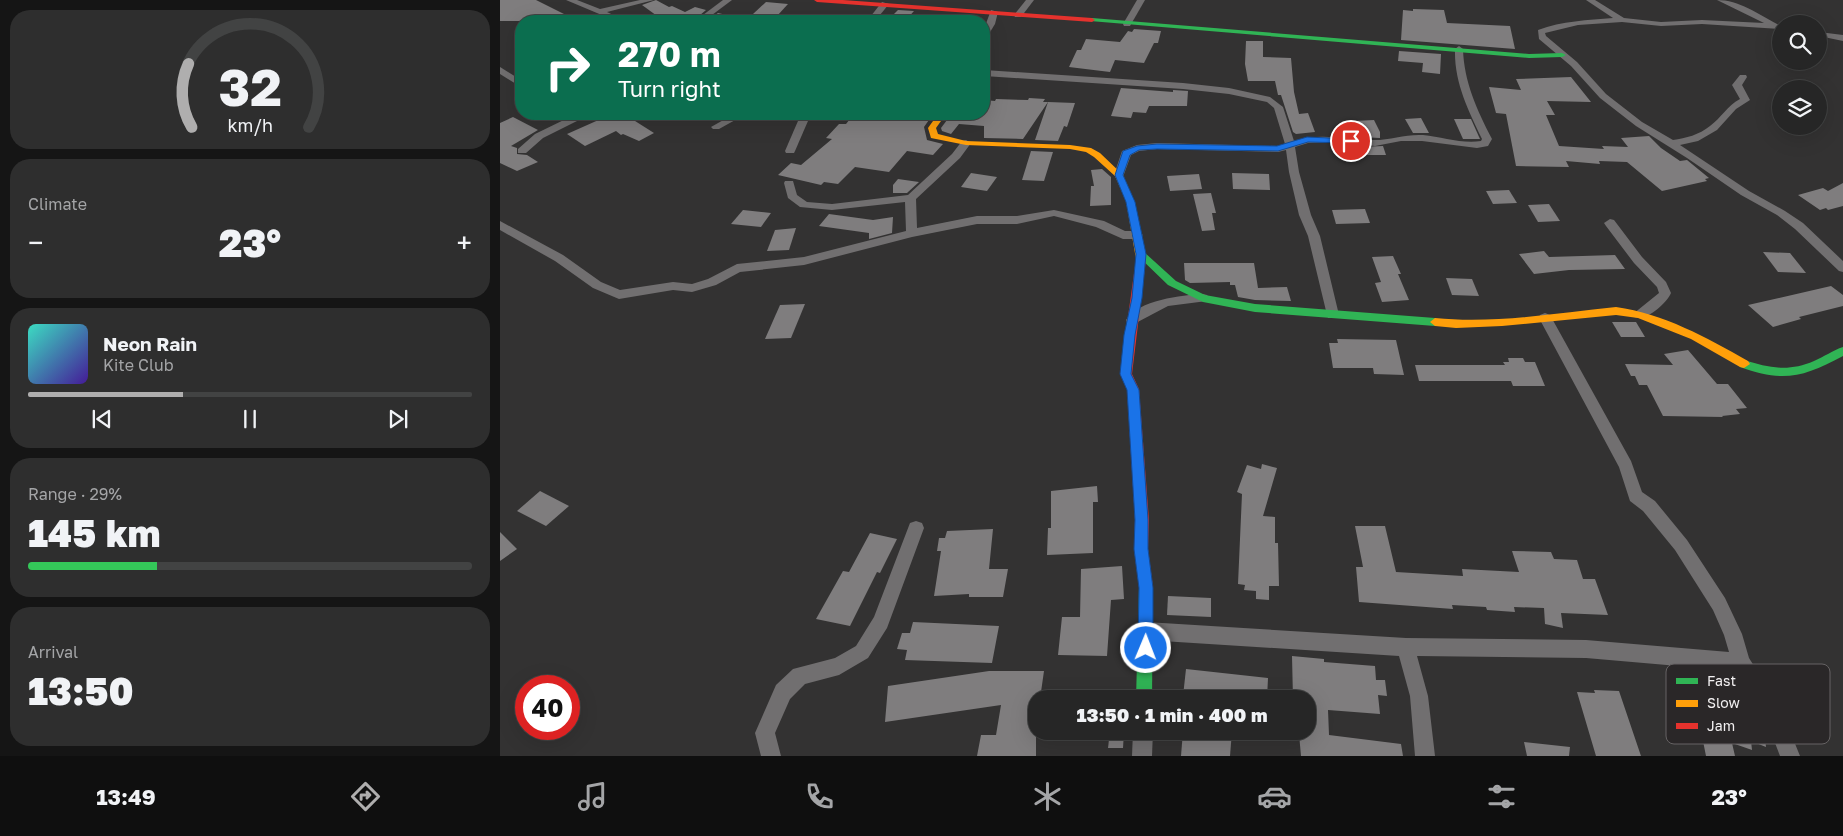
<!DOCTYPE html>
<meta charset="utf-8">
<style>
:root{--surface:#262626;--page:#2e2e2e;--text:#f1f3f6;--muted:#a4a5a7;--line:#424343;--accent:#afaeae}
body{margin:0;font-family:"Golos Text",sans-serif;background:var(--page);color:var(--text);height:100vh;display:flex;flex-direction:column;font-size:19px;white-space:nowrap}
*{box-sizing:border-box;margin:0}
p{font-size:16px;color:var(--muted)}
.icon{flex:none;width:28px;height:28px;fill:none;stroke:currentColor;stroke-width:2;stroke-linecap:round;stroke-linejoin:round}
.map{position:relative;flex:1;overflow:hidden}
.details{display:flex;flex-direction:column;gap:10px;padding:10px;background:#151515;width:500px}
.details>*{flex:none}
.hud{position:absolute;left:15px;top:15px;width:475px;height:105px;border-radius:20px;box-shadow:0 5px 20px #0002,0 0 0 1px var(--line);background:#0b6e4f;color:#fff;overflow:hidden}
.controls{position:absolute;left:1272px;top:15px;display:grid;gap:10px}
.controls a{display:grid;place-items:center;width:55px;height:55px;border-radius:50%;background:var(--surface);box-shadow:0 5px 20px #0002,0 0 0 1px var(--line);font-size:25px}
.speed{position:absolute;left:15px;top:675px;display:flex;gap:10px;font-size:25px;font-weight:700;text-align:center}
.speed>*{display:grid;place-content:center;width:65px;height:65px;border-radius:50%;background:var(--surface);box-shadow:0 5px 20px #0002,0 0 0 1px var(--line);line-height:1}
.speed .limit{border:8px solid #d22;background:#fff;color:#111}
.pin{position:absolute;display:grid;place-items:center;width:42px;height:42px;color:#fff;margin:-21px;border:2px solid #fff;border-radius:50%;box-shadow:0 1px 5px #0007}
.me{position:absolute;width:55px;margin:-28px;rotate:1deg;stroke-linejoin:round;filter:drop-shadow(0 0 4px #0008)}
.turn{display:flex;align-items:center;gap:18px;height:105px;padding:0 20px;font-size:22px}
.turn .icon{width:65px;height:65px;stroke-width:2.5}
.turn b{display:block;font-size:35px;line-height:42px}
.big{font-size:38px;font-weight:800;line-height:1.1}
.details .widget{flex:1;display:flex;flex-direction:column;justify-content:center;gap:8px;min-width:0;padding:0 18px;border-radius:20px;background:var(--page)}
.details .dial{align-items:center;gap:0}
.dial svg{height:130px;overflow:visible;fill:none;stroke:var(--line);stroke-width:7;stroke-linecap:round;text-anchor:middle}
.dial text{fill:var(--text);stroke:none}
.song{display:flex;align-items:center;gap:15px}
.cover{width:60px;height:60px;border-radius:8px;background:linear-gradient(135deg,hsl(170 70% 55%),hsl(260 70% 35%))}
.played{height:5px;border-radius:2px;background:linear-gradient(90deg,var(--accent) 35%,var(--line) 35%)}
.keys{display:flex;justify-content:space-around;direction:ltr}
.heat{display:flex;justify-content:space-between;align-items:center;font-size:28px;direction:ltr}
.charge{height:8px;border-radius:4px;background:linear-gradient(90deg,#34c759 29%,var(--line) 0)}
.trip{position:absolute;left:528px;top:690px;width:288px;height:50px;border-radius:20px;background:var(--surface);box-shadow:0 5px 20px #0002,0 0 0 1px var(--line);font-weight:800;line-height:50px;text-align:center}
.tabs{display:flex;height:80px;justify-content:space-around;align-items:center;background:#0f0f0f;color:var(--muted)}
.tabs .icon{width:35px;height:35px}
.tabs .active{color:var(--accent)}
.tabs b{font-size:22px;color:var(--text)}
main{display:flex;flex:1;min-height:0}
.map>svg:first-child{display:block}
</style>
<main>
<section class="details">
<div class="widget dial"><svg viewBox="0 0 100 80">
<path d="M14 69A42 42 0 1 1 86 69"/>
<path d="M14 69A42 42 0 0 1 12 30" stroke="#afaeae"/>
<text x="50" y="56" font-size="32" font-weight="700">32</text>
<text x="50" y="72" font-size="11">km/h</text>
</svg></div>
<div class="widget"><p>Climate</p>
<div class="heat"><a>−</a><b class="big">23°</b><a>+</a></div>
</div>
<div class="widget">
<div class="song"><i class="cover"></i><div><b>Neon Rain</b><p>Kite Club</p></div></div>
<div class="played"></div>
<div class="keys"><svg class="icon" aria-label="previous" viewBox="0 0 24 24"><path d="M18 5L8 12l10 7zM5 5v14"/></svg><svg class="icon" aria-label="pause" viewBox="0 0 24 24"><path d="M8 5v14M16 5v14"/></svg><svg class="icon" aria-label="next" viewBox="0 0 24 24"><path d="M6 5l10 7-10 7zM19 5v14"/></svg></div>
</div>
<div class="widget"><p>Range · 29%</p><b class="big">145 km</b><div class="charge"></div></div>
<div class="widget"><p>Arrival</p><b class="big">13:50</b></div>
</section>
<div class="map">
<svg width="1343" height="756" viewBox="0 0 1343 756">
<rect width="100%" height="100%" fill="#333232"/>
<g fill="#7f7d7e">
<polygon points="0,0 36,0 78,21 0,21"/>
<polygon points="156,0 169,7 172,6 185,12 195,7 206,10 193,21 164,21 142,5"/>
<polygon points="266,2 288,4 277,16 253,14"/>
<polygon points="913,9 944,10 947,23 1010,26 1015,49 901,40 903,10 913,11"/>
<polygon points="398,10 414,11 405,21 387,21"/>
<polygon points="218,13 231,16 230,21 207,21"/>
<polygon points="634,29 661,31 658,43 654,43 644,63 615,60 610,72 569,67 577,50 581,50 586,39 620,42 628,31 632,32"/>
<polygon points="746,41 763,41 763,57 791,58 794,92 799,114 808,113 815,132 796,134 793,132 781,95 778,95 775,81 748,81 745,64"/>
<polygon points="899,51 941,54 940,74 922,72 923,63 898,61"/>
<polygon points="1071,77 1091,102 1047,101 1055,115 1046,115 1059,146 1104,149 1102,146 1128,147 1121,138 1149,136 1161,148 1180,161 1187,160 1209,178 1205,179 1207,181 1162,191 1127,162 1099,161 1100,164 1066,161 1069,167 1016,166 1006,114 996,113 989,87 1021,90 1016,79"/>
<polygon points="621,88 673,92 673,90 688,91 687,106 649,106 646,113 633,112 631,118 611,116"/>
<polygon points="529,98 545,99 543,102 548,102 523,139 484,138 484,126 459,124 451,134 442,131 441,128 447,120 452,120 452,114 484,114 484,100 495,101 496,99 528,100"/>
<polygon points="548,102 575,103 567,127 564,126 558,141 535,140"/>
<polygon points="112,114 124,114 154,133 139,141 123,134 121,135 116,131 85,146 67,134"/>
<polygon points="354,114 405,114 431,117 424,127 427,140 443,144 433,155 407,151 389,172 355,167 338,184 324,182 321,185 278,175 291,163 301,165 332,139 326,138 339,124 346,124"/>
<polygon points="13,117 38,130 11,146 17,148 17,154 27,155 38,162 17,171 0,163 0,123"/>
<polygon points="921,118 929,133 913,133 905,119"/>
<polygon points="954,119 971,119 980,139 963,139"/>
<polygon points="874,120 880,132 880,138 859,137 854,121"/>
<polygon points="883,146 886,155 865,155 862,147"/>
<polygon points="531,151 553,152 544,181 522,180"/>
<polygon points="602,169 611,177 611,205 590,206 591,186 594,186 591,170"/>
<polygon points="471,173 497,177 487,191 461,187"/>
<polygon points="732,173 769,174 770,190 733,189"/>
<polygon points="699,174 702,189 670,191 667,176"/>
<polygon points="398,179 419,182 407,193 393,193 393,185"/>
<polygon points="1343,183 1343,206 1328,210 1326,208 1320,210 1298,195 1323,188 1328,191"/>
<polygon points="1009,190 1017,203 993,204 986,191"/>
<polygon points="711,193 716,213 712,213 715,230 702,231 693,194"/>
<polygon points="1049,204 1060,221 1038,222 1028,205"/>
<polygon points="865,209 870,223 836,224 832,210"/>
<polygon points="243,210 271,213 261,227 231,224"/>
<polygon points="329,214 373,220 393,217 392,233 369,239 369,233 319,226"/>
<polygon points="296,228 289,250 267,251 275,230"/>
<polygon points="1044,251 1049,257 1115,255 1125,269 1069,270 1034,274 1019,254"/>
<polygon points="1263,252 1290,253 1306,273 1278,272"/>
<polygon points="893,256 901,274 898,274 909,300 882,302 875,283 881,282 872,257"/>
<polygon points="684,263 754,263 758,288 787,287 791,301 755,300 738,297 735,285 730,285 730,282 690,283 685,280"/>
<polygon points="946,278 972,279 979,296 952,295"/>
<polygon points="1331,286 1343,295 1343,306 1299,317 1301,319 1273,327 1248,305"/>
<polygon points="305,304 291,338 265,339 280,305"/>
<polygon points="1112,322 1136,322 1145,337 1121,337"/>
<polygon points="837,339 896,340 904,375 874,374 873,368 833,368 829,343 838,343"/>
<polygon points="1188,350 1217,384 1228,384 1247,408 1236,409 1240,414 1222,416 1223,417 1163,416 1147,385 1139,385 1135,376 1131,376 1125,364 1173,365 1164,354"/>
<polygon points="1008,358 1023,358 1025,362 1035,362 1045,386 1013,386 1011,381 919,381 915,365 1005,365 1003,362 1009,362"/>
<polygon points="762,464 777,468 763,516 775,517 775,543 778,543 779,586 769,586 769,600 756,599 756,591 744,590 745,585 738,584 742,494 737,492 747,465 761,469"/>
<polygon points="597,486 598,502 593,502 593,553 547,555 548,528 551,528 551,491"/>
<polygon points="40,491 69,506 46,526 17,511"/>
<polygon points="855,526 885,526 896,572 963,576 962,569 1019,572 1012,551 1051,552 1054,559 1077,560 1083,579 1095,579 1108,615 1061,613 1063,628 1045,624 1044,608 1014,607 1015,612 987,610 986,607 952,605 953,609 859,602 856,567 863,567"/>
<polygon points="493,529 489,569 508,569 503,597 469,597 469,594 434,596 441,551 437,551 439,538 445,538 447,531"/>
<polygon points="0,532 17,549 0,561"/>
<polygon points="370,533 397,539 380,573 377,572 350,626 316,619 343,571 349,572"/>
<polygon points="622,566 624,599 611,600 607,656 558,655 562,617 580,617 581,569"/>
<polygon points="668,596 711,598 711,617 667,615"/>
<polygon points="413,622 499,626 492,663 405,660 407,650 397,649 402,633 410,633"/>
<polygon points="792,656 824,659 824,662 875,666 876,680 885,680 887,696 878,695 880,714 828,710 829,735 901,744 903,756 801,756 799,734 806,734 806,699 793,699"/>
<polygon points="686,669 768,678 767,699 687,699 687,696 683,696"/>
<polygon points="489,671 544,671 540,699 536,699 536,756 477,756 481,735 496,735 501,705 385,722 388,686"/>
<polygon points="1191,681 1249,702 1250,718 1263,722 1266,747 1251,741 1252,750 1232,743 1235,756 1206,756 1201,731 1194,729"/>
<polygon points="1094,690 1119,691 1141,756 1096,756 1077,692 1095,693"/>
<polygon points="610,731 624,731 623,748 608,748"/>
<polygon points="683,731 732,731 730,756 681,756"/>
<polygon points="1024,742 1070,747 1069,756 1027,756"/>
</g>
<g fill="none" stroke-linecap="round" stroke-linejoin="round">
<g fill="#716f70" fill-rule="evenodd">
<polygon points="66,0 77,0 100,9 140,0 154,0 107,12 126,21 116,21"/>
<polygon points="223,0 232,0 204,21 195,21"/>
<polygon points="526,0 534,0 521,17 515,17 514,15"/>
<polygon points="637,0 645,0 630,26 624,26 623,24"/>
<path d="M1086 0H1095L1124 18 1161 22 1202 20 1264 23 1217 0C1239 0 1258 14 1277 24L1281 25V29L1202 24 1161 26 1122 22 1078 25 1045 33 1046 36 1077 62 1106 94 1142 122 1173 140C1186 138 1199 135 1210 126 1221 118 1227 106 1240 99L1232 85 1240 75H1246L1247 77 1242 85 1250 100 1236 109 1217 130 1198 141 1180 145 1249 191 1285 211 1303 223 1343 261V272L1339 271 1295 229 1277 215 1241 195 1187 158 1136 126 1100 98 1071 66 1039 39 1038 30C1062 21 1088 20 1113 18Z"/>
<polygon points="382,2 389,4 375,21 367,21"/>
<polygon points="491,10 498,12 495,24 487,37 484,37 484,29"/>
<polygon points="1319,32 1343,35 1343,41 1319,36"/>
<path d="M959 46 963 49C964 82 977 110 992 139L988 146 977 148 922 141H901L875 146 836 142 808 143 795 147 799 172 811 215 820 236 839 315 838 318H828L827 315 808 236 799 215 789 172 786 150 778 152 657 149 639 151 631 155 623 177 619 178 614 175 622 151 637 145 657 143 777 146 785 144 774 108 767 102 729 94 683 89 484 76V70L683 83 729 88 770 97 783 107 794 141C821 132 846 140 874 140 891 140 906 134 923 135 942 137 962 144 981 141L982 139C968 110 954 82 955 49Z"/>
<polygon points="0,67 21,80 21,87 0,74"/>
<polygon points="72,114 82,114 79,120 43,138 26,153 18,153 18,149 35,134 72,116"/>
<polygon points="234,114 246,114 219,129 213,129 211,127"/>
<polygon points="301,114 311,114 295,151 294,153 286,153 285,151"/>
<polygon points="466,140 471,143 460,158 416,199 417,228 477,216 517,216 554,210 604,221 625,231 637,231 643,235 637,239 623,239 596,227 554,216 517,224 477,224 412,237 304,265 240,272 216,285 192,292 173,290 119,299 93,288 55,261 0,230 0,221 63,255 101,282 120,290 173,282 192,284 208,279 237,264 304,257 406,231 405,202 332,210 300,207 288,198 284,183 285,181 293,181 297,195 307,202 332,204 408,195 452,154 462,141"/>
<path d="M1110 219 1114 220 1142 257 1166 282 1171 293C1166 304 1147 321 1134 317L1133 314 1159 293 1157 287 1134 263 1106 226 1104 223Z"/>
<path d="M703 294 707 295 709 298 707 301 668 306 632 325 627 323 626 320C638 300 682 295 703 294Z"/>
<polygon points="1045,313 1050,315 1131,461 1142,492 1155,501 1187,540 1225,598 1242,634 1249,658 1281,709 1300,756 1280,756 1267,722 1236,671 1086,658 917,656 928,696 935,756 915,756 910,696 899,656 646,640 640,637 637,631 640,625 646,622 906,638 1086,640 1229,652 1224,635 1213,610 1175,550 1143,511 1130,501 1119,467 1039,318 1040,315"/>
<polygon points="416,521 422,523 424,528 387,628 368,658 339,675 305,684 290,699 275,733 281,756 261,756 255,733 276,685 293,669 335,658 356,646 374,617 410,523"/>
<polygon points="633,731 653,731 652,756 632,756"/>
</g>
<g fill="#30b455" fill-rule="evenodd">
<polygon points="592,18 1029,54 1062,53 1066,55 1062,57 1029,58 590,21 590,19"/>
<polygon points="641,251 644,252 676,281 705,295 755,304 935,318 940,322 935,326 755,312 703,302 668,285 638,256 636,254 638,252"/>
<path d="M1343 347V356C1304 377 1283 383 1240 367L1238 364 1244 360C1269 368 1289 372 1314 361 1324 357 1333 350 1343 347Z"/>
<polygon points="646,580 651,582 653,587 652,699 636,699 639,587 641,582"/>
</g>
<g fill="#ff9f0a" fill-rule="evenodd">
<polygon points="438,114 446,114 436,128 438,134 466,141 570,145 591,148 600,153 623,175 634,201 646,259 644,261 641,262 636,259 626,201 615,176 594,157 586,152 570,149 466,145 431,138 428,128"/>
<path d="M1116 307C1164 314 1206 337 1248 361L1250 364 1244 368 1240 367 1191 339 1138 318 1116 315 1002 326 956 328 935 326 930 322 935 318C995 324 1056 313 1116 307Z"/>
</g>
<g fill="#e5322d" fill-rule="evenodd">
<polygon points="314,0 343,0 592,18 595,20 592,22 317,2"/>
<polygon points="641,256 646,259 632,374 639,389 649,520 648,549 653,587 651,592 646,594 641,592 639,587 634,549 635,520 627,389 620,374 636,259"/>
</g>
</g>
<polygon fill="#1a73e8" stroke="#114b97" points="807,137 851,139 855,141 851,143 808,142 778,151 657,149 639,150 630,155 623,175 635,202 646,254 642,298 635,335 631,374 639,390 648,520 648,549 653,588 653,648 651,653 646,655 640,653 638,648 639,588 634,549 635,520 627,390 620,374 624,335 632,298 636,254 626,202 615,175 623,151 637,146 657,144 777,146"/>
<rect x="1166" y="664" width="164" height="80" rx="8" fill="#2a2728" stroke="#666364" stroke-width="1"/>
<rect x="1176" y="678" width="22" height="6" fill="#30b455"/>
<rect x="1176" y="700" width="22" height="7" fill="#ff9f0a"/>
<rect x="1176" y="723" width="22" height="6" fill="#e5322d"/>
<g font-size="14" fill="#f2f0f1">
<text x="1207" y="686">Fast</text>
<text x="1207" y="708">Slow</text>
<text x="1207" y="731">Jam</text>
</g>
</svg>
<div class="controls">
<a><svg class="icon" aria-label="search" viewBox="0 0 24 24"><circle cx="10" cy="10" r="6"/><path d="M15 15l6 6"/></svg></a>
<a><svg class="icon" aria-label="layers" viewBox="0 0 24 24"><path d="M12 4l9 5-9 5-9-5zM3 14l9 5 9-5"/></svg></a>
</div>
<div class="speed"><div class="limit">40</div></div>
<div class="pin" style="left:851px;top:141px;background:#d93025"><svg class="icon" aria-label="arrive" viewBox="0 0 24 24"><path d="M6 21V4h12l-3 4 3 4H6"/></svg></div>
<svg class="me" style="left:646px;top:648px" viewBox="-20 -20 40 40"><circle r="17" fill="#1a73e8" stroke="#fff" stroke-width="3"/><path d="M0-11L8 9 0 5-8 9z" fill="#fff"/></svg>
<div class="trip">13:50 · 1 min · 400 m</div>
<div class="hud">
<div class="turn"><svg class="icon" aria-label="right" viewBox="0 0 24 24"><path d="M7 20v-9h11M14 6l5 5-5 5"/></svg><div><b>270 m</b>Turn right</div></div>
</div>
</div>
</main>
<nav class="tabs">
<b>13:49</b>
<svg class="icon active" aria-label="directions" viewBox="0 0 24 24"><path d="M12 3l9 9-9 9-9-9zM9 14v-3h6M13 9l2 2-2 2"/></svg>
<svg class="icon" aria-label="music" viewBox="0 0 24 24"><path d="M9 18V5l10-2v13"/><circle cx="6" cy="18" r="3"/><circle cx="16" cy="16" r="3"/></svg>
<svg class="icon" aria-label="phone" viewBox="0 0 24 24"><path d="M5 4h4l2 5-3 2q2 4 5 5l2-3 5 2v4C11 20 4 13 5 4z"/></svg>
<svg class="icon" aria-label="climate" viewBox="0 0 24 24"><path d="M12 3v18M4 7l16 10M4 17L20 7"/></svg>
<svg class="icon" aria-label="car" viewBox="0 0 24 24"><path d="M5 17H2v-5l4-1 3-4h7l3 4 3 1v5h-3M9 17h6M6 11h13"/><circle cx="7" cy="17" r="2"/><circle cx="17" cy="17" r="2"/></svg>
<svg class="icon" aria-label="filters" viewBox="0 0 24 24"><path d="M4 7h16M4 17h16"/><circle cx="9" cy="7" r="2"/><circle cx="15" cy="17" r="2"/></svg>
<b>23°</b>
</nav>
